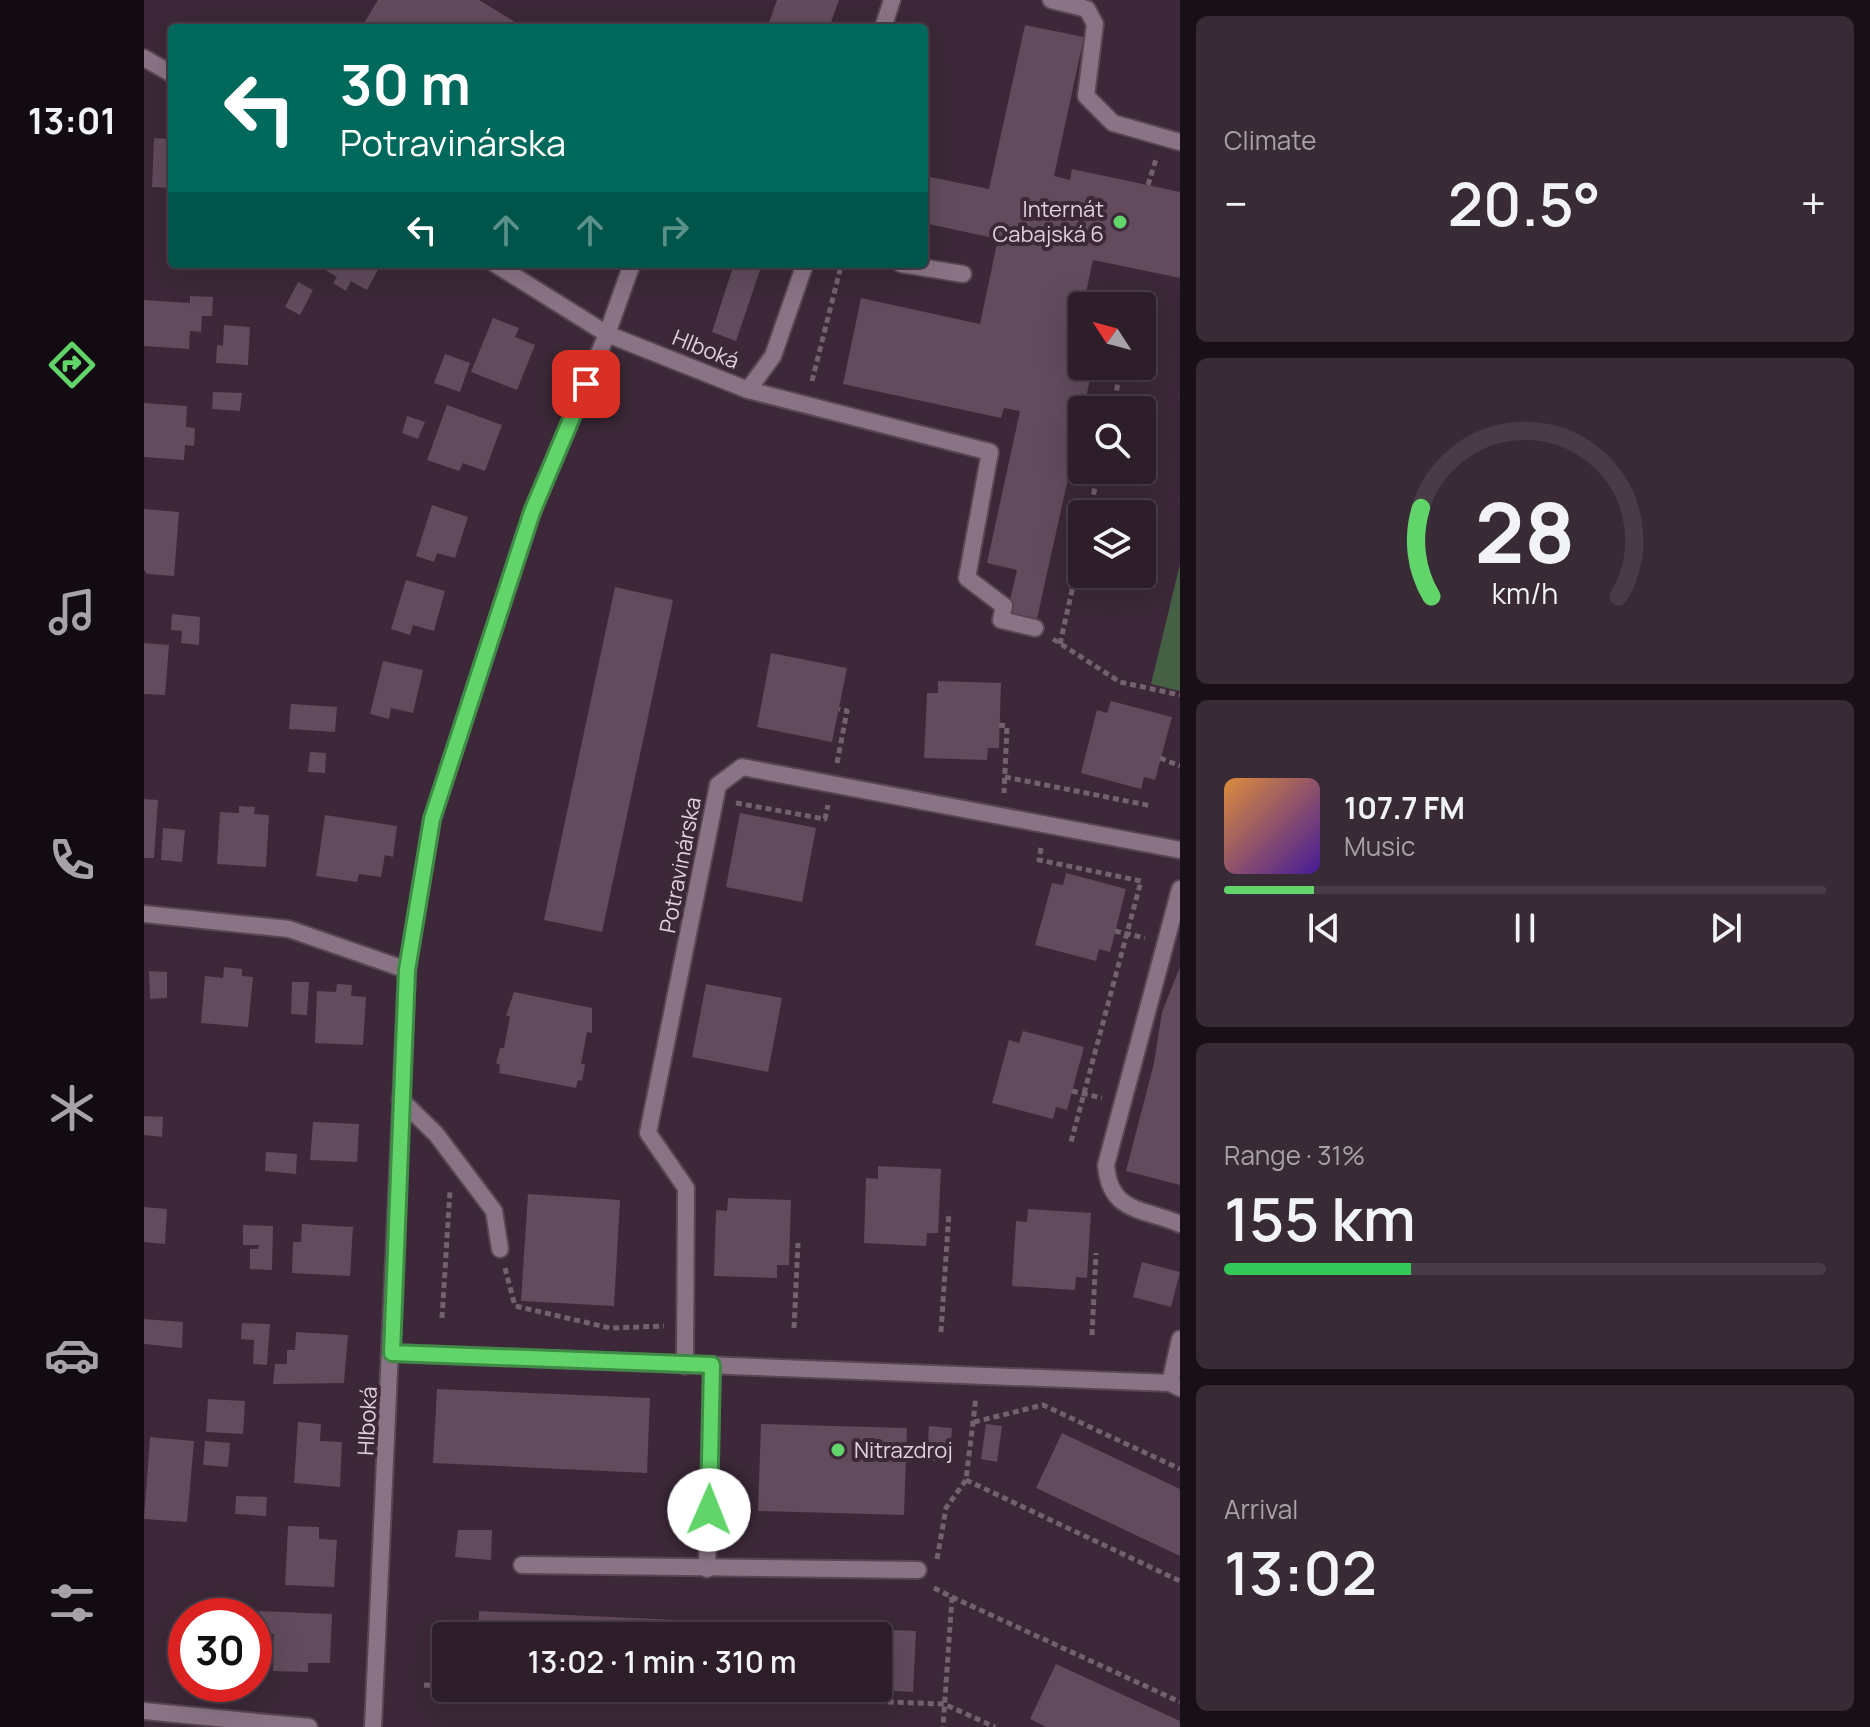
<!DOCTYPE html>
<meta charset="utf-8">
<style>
:root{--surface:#2d1e2a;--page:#392b36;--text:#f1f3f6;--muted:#a7a2a8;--line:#483c47;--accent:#61d56a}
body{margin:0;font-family:Manrope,sans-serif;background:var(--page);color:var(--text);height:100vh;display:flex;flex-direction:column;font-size:30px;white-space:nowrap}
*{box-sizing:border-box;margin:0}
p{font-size:26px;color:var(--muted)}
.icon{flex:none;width:44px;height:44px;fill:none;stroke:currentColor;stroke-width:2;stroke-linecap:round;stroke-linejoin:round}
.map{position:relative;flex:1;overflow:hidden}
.side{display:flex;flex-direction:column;gap:16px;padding:16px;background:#191017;width:690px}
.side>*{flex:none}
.banner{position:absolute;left:24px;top:24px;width:760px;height:244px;border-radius:8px;box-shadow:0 8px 32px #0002,0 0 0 2px var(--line);background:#00695c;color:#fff;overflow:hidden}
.needle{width:52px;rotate:306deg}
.fabs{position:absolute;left:924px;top:292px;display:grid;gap:16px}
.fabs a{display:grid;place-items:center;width:88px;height:88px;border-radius:8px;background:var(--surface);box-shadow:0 8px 32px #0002,0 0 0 2px var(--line);font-size:40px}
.speed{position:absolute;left:24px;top:1598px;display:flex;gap:16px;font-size:40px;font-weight:700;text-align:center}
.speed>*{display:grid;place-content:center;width:104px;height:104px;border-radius:50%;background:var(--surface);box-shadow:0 8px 32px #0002,0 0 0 2px var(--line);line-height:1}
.speed .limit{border:12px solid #d22;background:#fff;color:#111}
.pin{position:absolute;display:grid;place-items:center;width:68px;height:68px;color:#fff;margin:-34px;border-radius:16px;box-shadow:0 4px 12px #0006}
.me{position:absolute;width:88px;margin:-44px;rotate:1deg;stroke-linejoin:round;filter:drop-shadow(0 0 6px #0008)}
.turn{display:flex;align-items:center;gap:28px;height:168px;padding:0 40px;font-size:36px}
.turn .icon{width:104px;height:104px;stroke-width:2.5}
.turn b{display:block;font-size:56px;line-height:68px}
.lanes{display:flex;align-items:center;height:76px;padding:0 40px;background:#0003;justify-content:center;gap:40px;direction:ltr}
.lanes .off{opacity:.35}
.big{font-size:60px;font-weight:600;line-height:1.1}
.side .widget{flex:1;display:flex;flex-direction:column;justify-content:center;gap:12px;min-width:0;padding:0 28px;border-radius:12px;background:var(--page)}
.side .dial{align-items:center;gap:0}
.dial svg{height:208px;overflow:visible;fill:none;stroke:var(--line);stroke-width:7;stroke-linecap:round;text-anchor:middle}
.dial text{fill:var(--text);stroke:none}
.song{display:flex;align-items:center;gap:24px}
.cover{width:96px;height:96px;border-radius:12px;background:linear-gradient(135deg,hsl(30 70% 55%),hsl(260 70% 35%))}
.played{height:8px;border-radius:4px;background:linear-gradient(90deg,var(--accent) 15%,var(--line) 15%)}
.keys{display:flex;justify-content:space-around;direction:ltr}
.heat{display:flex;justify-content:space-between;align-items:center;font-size:44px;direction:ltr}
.charge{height:12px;border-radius:6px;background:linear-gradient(90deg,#34c759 31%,var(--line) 0)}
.trip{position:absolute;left:288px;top:1622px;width:460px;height:80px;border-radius:8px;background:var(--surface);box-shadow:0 8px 32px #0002,0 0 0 2px var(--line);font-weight:600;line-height:80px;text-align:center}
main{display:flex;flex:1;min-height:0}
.tabs{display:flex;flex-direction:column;width:144px;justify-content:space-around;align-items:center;background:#120c11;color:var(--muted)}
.tabs .icon{width:56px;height:56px}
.tabs .active{color:var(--accent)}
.tabs b{font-size:36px;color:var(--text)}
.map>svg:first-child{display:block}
</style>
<main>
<nav class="tabs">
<b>13:01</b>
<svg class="icon active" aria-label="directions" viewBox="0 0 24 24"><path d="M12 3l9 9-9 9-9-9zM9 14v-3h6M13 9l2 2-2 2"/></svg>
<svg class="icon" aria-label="music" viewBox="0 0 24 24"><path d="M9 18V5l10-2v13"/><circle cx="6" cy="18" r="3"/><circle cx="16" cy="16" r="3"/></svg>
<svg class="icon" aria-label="phone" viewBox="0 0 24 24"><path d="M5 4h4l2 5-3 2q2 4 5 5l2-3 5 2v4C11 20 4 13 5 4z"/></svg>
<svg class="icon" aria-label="climate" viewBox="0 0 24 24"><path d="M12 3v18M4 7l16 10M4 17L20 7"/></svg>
<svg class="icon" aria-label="car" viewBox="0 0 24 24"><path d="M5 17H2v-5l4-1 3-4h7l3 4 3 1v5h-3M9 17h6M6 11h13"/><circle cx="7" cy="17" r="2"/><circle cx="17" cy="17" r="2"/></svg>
<svg class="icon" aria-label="filters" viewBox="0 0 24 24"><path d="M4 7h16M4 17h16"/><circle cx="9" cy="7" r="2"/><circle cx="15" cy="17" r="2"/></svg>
</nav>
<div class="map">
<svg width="1036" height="1727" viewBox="0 0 1036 1727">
<rect width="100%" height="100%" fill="#3c2838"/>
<polygon fill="#456045" points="1036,564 1036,691 1007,684"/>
<g fill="#614b5d">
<polygon points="234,0 335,0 381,28 217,28"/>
<polygon points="633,0 695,0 685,28 623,28"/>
<polygon points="881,25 940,37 910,176 926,180 928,169 1036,192 1036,278 949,260 931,344 938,346 938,366 949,366 892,623 862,617 873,570 843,563 876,411 860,408 857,418 699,384 717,298 836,324 854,239 780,223 780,203 786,177 845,189"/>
<polygon points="10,138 28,139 28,188 8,187"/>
<polygon points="180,264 237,264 223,290 207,281 202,291 189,283 193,277 178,268"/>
<polygon points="590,264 618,264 592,341 568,332"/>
<polygon points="154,282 169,290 156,315 141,307"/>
<polygon points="46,296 69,297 68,316 58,316 57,332 46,331 45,349 0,346 0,300 46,303"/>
<polygon points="349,318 375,328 371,337 391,345 373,390 327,372"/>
<polygon points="80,325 106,327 104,365 72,363 73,345 79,346"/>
<polygon points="301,354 326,363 316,392 290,383"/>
<polygon points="69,392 98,393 96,411 68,409"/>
<polygon points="0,403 43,406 42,427 51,428 50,446 41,445 40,460 0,457"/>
<polygon points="303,405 358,425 341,471 319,463 315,471 283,460"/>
<polygon points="263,416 281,422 274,439 258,433"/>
<polygon points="288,505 324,517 311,558 293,553 290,562 272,556"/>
<polygon points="0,509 35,512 30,576 3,574 0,570"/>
<polygon points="262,580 301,591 290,631 269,625 266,635 247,629"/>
<polygon points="471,587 529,600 458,932 400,920"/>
<polygon points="28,614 56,617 55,645 37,643 38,631 27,630"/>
<polygon points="0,643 25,645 21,695 0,694"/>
<polygon points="627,653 703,668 688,742 613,727"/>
<polygon points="239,661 279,670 269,713 247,708 245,719 226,714"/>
<polygon points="794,681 857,683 855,748 844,748 843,760 780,758 783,693 794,693"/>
<polygon points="967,701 1028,717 1011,780 1000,777 997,789 937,773 953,710 963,713"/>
<polygon points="147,704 193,707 191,732 145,729"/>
<polygon points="166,752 182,753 181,773 164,772"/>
<polygon points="0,799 14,800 10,858 0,858"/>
<polygon points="95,806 111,807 110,814 125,815 122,867 73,864 76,812 95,813"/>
<polygon points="596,813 672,828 658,902 582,887"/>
<polygon points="181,815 253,826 249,857 241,855 237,877 215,874 213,882 172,876"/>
<polygon points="19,828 41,830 38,862 17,860"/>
<polygon points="922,873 982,889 966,952 955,949 952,961 891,945 908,883 919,885"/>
<polygon points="80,967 98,969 98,976 109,977 104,1027 57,1023 61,976 79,978"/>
<polygon points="1036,967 1036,1185 982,1171 1010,1063 1018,1012"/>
<polygon points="5,971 23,972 23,998 6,999"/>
<polygon points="148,982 165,982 163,1015 147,1014"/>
<polygon points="193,984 208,985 207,996 222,997 219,1045 171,1043 173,991 192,992"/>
<polygon points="562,984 638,998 624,1072 548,1057"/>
<polygon points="370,992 448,1008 448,1033 443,1032 437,1064 441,1064 438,1081 434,1080 432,1088 355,1073 356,1065 352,1063 356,1048 360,1048 366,1016 362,1016"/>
<polygon points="879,1031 940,1047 923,1110 912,1107 909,1119 848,1103 865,1040 875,1043"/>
<polygon points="0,1116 19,1117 18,1137 0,1135"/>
<polygon points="169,1122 215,1124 213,1162 166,1160"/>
<polygon points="122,1152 153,1154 152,1174 121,1171"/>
<polygon points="734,1166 797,1169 794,1233 783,1233 782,1246 720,1243 722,1178 734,1179"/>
<polygon points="384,1194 476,1200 470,1306 377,1301"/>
<polygon points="584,1198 647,1200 645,1265 633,1265 633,1278 570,1276 572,1210 583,1211"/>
<polygon points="0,1207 23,1209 21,1244 0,1242"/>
<polygon points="884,1209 947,1213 943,1278 932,1277 931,1290 868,1286 872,1221 883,1222"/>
<polygon points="158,1224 209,1227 206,1276 148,1273 149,1242 157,1242"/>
<polygon points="99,1225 129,1226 128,1270 106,1269 106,1249 114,1249 115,1245 99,1245"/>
<polygon points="998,1262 1036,1272 1027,1307 989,1297"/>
<polygon points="0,1319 39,1322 38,1348 0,1344"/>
<polygon points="98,1323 126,1324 123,1365 109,1364 110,1340 97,1339"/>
<polygon points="152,1332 204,1335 200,1383 129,1384 131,1364 143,1364 143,1350 151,1350"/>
<polygon points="293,1389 506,1398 503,1473 289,1463"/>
<polygon points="64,1399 101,1401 99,1434 62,1432"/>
<polygon points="154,1422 177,1424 176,1441 198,1442 196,1487 150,1483"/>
<polygon points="617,1424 763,1428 760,1515 614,1511"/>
<polygon points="842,1424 858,1426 853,1462 837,1459"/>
<polygon points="785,1426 808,1428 805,1462 783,1460"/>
<polygon points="918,1433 1036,1489 1036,1556 892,1488"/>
<polygon points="6,1437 50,1441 43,1522 0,1519"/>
<polygon points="61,1441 86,1443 84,1467 59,1465"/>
<polygon points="92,1496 123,1497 122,1516 91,1514"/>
<polygon points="144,1526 175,1527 175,1539 193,1540 190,1587 141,1585"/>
<polygon points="314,1530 348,1530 347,1560 311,1557"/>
<polygon points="115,1611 188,1614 186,1663 164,1663 164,1672 129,1671 130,1634 115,1633"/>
<polygon points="335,1611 772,1631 769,1692 734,1690 734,1636 334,1636"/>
<polygon points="912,1664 1036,1721 1036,1727 902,1727 886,1719"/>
</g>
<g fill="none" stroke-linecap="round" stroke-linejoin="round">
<defs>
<g id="service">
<polyline points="907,0 943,9 951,24 942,96 969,123 1036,142"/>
<polyline points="757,264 819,274"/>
<polyline points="604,390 846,452 823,578 860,606 857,620 891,628"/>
<polyline points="256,1099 292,1134 350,1211 356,1249"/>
</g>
<g id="minor">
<polyline points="739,28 748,0"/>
<polyline points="0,58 28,74"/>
<polyline points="488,264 463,334 604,390 629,356 661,264"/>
<path d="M1036 889 962 1165C966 1214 1000 1208 1036 1224"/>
<polyline points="0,914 145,929 263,970"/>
<polyline points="248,1353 1026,1383 1036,1388"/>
<polyline points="541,1366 542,1188 504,1133 574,785 598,767 1036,850"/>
<polyline points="1026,1383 1036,1339"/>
<polyline points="378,1565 774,1570"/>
<polyline points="563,1569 568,1365"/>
<polyline points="0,1711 165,1727"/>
<polyline points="229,1727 263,970 288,819 388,512 463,334 351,264"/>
</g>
</defs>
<use href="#service" stroke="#574655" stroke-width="20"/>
<use href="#minor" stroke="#574655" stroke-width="20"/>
<g stroke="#736170" stroke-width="5" stroke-dasharray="6 4" stroke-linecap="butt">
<polyline points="1004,185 1012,159"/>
<polyline points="668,381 696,270"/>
<polyline points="968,410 978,366"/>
<polyline points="945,514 955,470"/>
<polyline points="909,639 976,682 1036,695"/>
<polyline points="916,644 938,546"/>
<polyline points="855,725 863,726 860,793"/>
<polyline points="1016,758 1036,766"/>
<polyline points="693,763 703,711 695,709"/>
<polyline points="861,777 1008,806"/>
<polyline points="592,803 681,819 684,805"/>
<polyline points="897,848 895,860 997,881 927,1142"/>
<polyline points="971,931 1001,938"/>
<polyline points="928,1091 958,1098"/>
<polyline points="361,1268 371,1306 466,1328 520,1326"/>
<polyline points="298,1318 306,1191"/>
<polyline points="650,1328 654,1243"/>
<polyline points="797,1332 805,1212"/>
<polyline points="948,1335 952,1253"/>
<polyline points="830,1422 899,1405 1036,1469"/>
<polyline points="822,1480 1036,1581"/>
<polyline points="793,1559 802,1508 822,1480 832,1397"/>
<polyline points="790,1588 808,1597 799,1727"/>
<polyline points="808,1597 1036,1702"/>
<polyline points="280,1685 302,1686"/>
<polyline points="354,1688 800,1704 851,1727"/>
</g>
<use href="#service" stroke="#8a7385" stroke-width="16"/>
<use href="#minor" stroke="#8a7385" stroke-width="16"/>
</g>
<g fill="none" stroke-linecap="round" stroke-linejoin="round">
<defs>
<polyline id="route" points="442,384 388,512 288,819 263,970 248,1353 568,1365 565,1510"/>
</defs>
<use href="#route" stroke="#3f8a45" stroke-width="20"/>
<use href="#route" stroke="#61d56a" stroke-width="14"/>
</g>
<g fill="#61d56a" stroke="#3c2838" stroke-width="3">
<circle cx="976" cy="222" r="8"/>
<circle cx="694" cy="1450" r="8"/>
</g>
<g text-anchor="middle" stroke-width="8" stroke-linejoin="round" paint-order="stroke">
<g font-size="22" fill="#dfd2dd" stroke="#3c2838" text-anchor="end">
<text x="960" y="217">Internát<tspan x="960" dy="25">Cabajská 6</tspan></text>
<text x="710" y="1458" text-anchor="start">Nitrazdroj</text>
</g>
<g font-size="22" fill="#dfd2dd" stroke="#3c2838">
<text transform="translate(562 349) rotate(22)" y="8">Hlboká</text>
<text transform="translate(536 865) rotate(-79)" y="8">Potravinárska</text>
<text transform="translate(223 1421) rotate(-87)" y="8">Hlboká</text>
</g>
</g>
</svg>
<div class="fabs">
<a><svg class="needle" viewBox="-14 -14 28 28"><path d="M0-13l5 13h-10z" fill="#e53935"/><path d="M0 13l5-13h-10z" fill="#a7a2a8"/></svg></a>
<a><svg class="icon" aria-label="search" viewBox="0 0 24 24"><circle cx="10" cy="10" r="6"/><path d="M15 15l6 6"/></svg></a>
<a><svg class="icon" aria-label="layers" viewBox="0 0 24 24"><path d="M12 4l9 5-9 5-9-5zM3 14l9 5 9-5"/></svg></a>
</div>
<div class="speed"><div class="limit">30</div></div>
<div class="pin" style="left:442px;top:384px;background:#d93025"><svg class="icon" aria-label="arrive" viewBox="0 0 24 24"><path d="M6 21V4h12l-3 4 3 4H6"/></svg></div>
<svg class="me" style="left:565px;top:1510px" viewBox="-20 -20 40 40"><circle r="19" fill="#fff"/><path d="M0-13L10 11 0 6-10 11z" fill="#61d56a"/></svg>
<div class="trip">13:02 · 1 min · 310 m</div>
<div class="banner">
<div class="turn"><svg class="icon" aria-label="left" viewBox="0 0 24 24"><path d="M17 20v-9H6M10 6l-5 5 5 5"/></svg><div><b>30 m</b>Potravinárska</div></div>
<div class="lanes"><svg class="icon" aria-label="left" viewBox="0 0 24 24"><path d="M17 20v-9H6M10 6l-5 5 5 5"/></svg><svg class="icon off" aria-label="ahead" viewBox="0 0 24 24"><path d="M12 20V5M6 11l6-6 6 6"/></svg><svg class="icon off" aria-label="ahead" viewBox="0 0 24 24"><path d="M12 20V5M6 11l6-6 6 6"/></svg><svg class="icon off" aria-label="right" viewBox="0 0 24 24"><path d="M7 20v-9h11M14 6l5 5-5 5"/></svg></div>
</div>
</div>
<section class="side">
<div class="widget"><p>Climate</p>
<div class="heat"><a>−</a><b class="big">20.5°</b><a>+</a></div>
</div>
<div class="widget dial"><svg viewBox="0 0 100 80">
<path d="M14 69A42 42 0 1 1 86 69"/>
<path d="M14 69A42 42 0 0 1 10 35" stroke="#61d56a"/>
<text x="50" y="56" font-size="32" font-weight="700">28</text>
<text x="50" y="72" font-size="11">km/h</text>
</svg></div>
<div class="widget">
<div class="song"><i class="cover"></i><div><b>107.7 FM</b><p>Music</p></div></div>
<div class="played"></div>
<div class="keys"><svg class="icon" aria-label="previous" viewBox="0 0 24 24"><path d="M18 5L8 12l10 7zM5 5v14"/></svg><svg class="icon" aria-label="pause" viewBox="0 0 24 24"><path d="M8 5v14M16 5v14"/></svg><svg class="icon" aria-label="next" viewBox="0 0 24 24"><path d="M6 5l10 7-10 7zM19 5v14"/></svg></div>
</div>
<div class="widget"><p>Range · 31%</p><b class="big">155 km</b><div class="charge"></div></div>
<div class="widget"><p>Arrival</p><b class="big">13:02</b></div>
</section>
</main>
